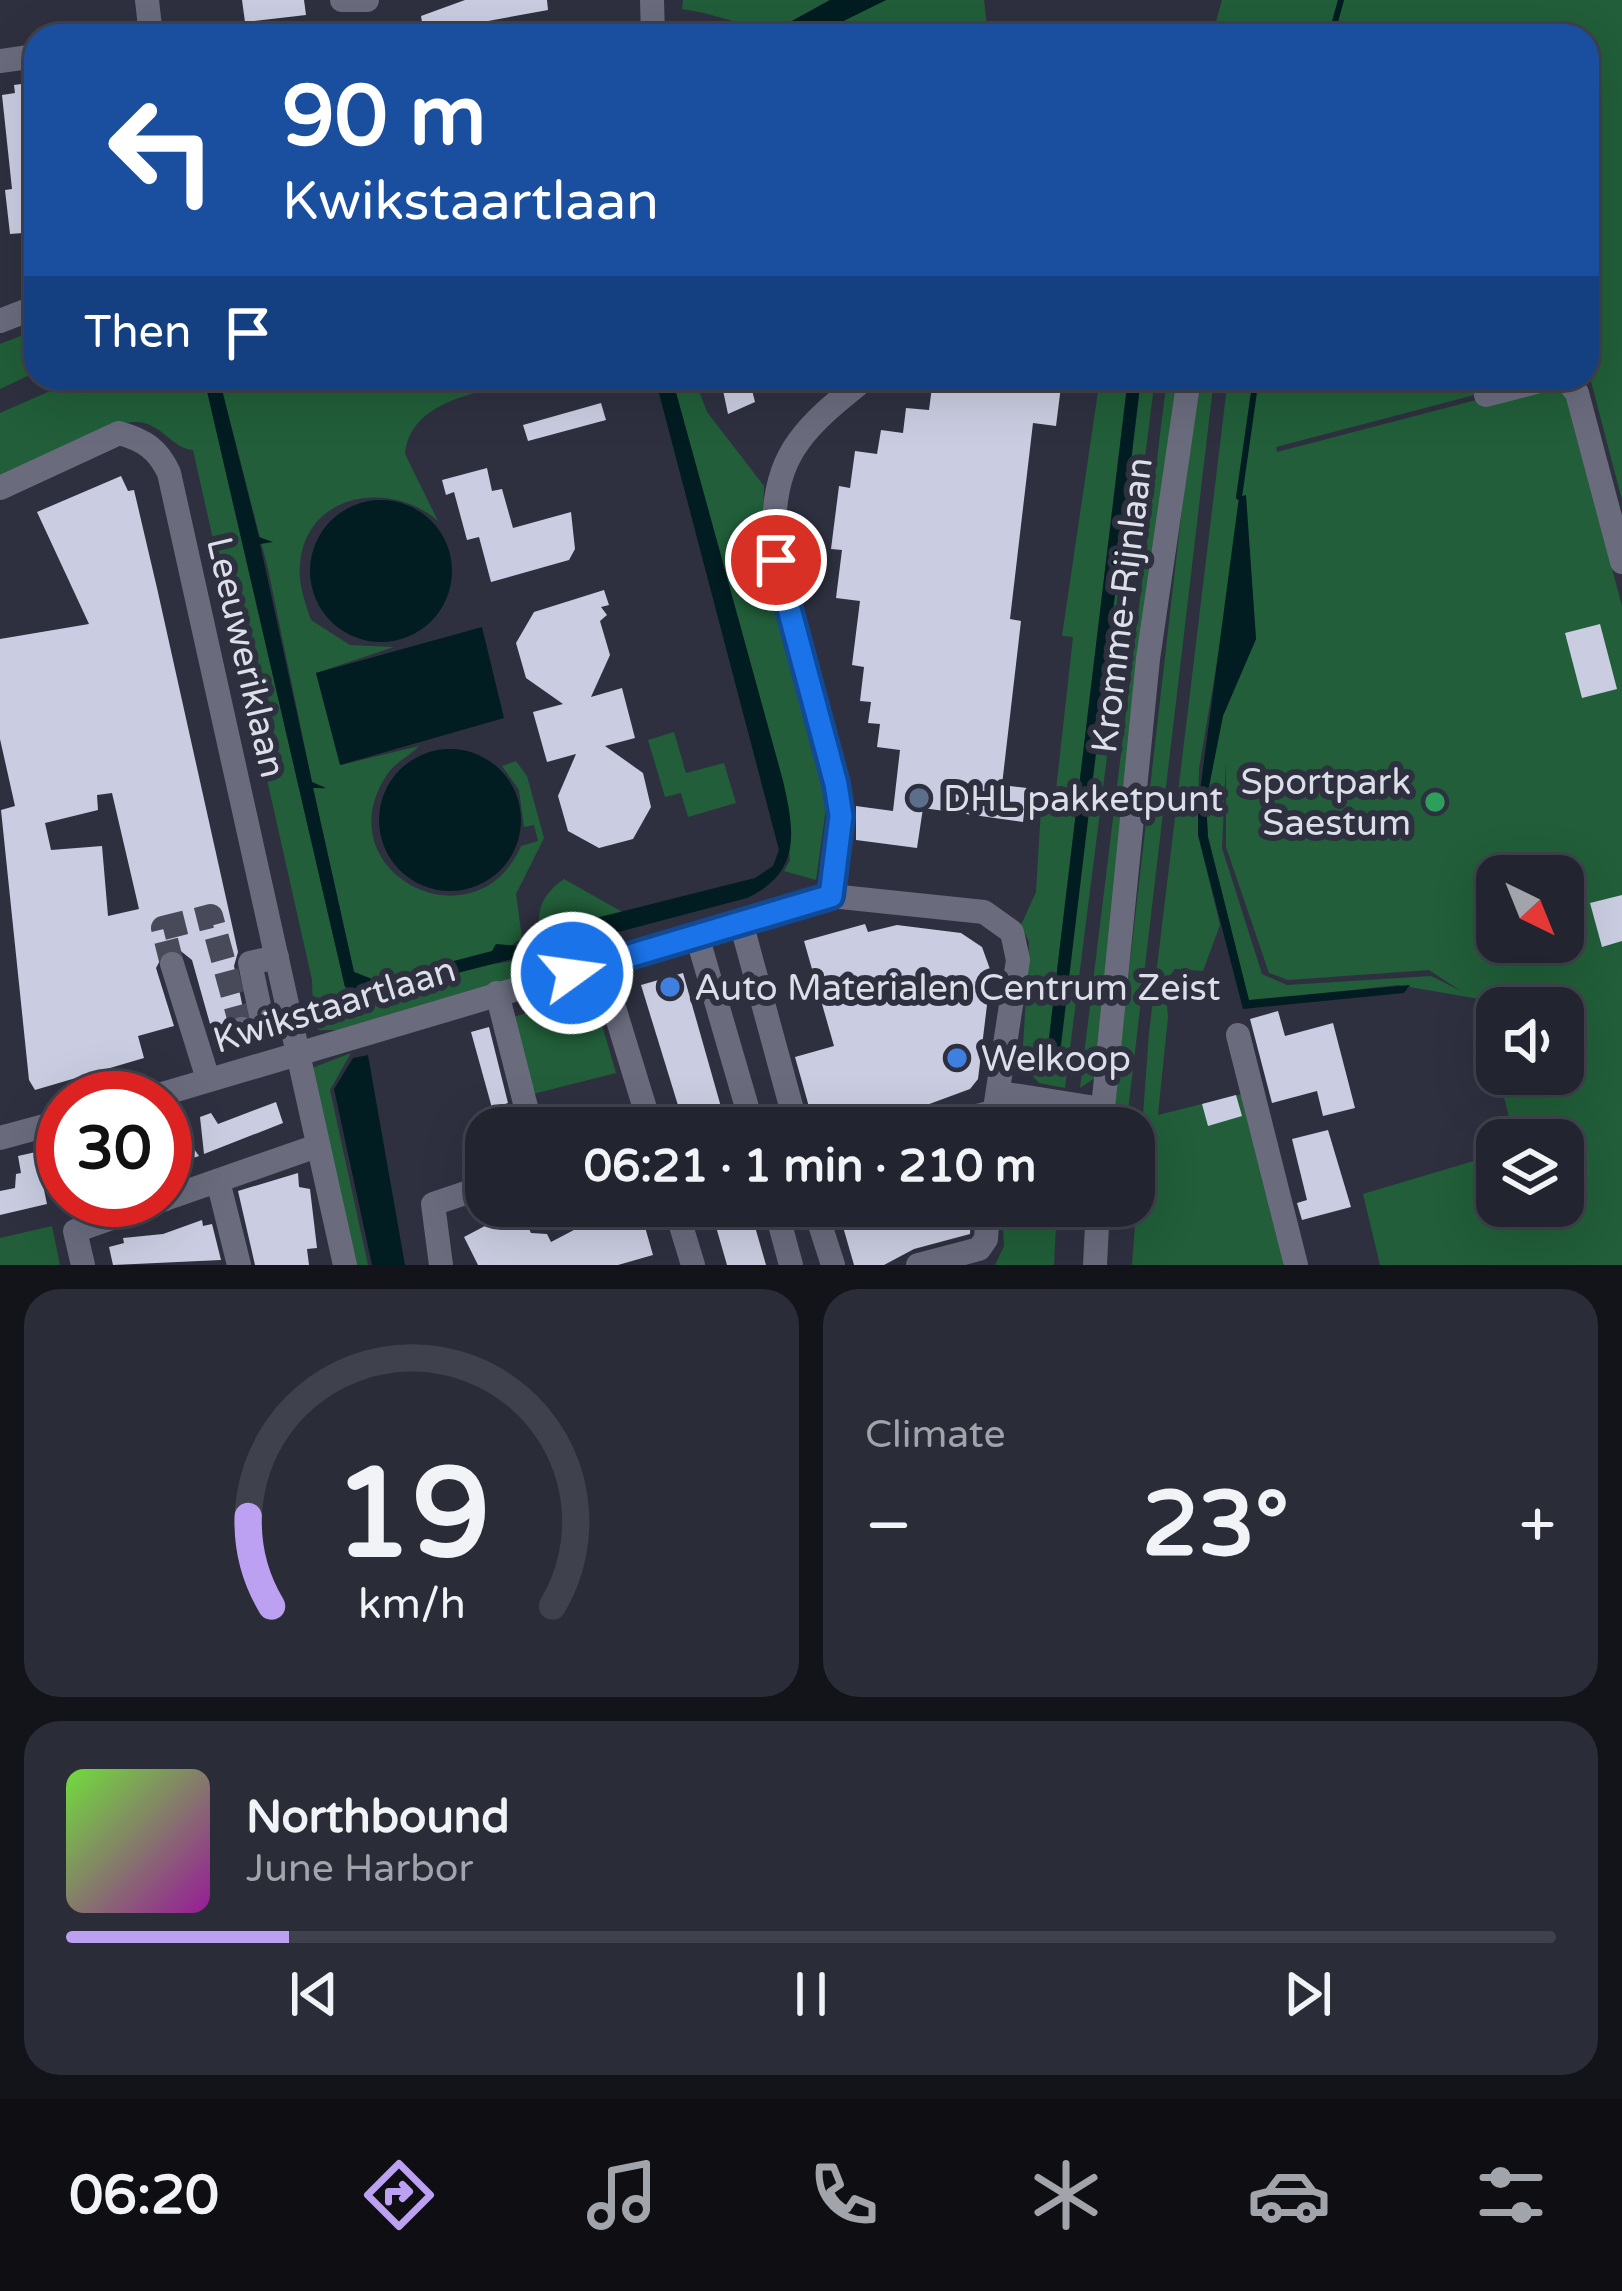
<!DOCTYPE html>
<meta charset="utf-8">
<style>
:root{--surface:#222430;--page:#2a2c38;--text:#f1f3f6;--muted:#a2a4ab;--line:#3f414c;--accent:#bca0f2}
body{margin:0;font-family:"Varela Round",sans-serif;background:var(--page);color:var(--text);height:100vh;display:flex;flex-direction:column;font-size:45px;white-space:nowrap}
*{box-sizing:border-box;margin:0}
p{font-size:39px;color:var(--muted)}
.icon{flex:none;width:66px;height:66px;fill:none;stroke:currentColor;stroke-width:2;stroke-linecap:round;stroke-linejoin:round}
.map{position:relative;height:1265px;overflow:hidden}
.drawer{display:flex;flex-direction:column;gap:24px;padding:24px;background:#13141a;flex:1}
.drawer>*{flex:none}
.guide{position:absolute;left:24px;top:24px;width:1575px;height:366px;border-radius:36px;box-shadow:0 12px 48px #0002,0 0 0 3px var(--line);background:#1a4fa0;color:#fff;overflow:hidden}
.needle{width:78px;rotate:137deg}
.buttons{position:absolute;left:1476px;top:855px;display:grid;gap:24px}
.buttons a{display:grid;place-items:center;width:108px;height:108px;border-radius:24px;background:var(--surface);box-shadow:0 12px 48px #0002,0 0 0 3px var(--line);font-size:60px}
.speed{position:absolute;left:36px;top:1071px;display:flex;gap:24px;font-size:60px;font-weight:700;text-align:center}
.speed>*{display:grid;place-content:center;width:156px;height:156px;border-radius:50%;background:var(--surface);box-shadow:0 12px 48px #0002,0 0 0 3px var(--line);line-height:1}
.speed .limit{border:18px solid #d22;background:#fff;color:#111}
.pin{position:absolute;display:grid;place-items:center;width:102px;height:102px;color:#fff;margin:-51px;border:6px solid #fff;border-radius:50%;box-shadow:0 3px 12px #0007}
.me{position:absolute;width:132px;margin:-66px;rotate:76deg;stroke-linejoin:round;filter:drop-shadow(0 0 9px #0008)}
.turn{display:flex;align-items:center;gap:42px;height:252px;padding:0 60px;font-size:54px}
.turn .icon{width:156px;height:156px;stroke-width:2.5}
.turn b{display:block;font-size:84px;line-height:102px}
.then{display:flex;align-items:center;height:114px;padding:0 60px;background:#0003;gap:24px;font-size:45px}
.big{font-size:90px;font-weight:700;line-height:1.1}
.drawer .widget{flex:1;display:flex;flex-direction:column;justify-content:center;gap:18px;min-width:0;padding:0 42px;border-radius:36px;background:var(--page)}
.drawer .dial{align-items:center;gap:0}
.dial svg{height:312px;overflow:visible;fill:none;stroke:var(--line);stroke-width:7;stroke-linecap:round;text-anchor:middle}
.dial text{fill:var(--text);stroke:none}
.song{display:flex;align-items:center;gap:36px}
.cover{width:144px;height:144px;border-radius:18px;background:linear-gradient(135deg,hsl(100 70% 55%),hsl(300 70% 35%))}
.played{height:12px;border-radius:6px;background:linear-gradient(90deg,var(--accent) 15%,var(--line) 15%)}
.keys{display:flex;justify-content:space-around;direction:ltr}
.heat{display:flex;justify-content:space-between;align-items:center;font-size:66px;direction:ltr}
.drawer .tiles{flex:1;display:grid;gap:24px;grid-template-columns:1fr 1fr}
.widget:last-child{grid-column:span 2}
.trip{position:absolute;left:465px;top:1107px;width:690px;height:120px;border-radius:36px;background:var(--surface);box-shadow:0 12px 48px #0002,0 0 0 3px var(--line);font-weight:700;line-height:120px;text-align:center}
.dock{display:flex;height:192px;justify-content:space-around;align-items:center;background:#0e0e13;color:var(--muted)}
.dock .icon{width:84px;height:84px}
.dock .selected{color:var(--accent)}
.dock b{font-size:54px;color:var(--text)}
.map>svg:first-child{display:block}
</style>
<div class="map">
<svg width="1622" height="1265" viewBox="0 0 1622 1265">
<rect width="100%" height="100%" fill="#2e3040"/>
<g fill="#215e39" fill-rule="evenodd">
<path d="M683 0H830L786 24 810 36C768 36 725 15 682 9Z"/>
<polygon points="886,0 984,0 988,36 813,36"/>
<polygon points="1222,0 1622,0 1622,500 1587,366 1587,36 1212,36"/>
<polygon points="36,330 36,372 0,389 0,344"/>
<path d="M80 378H204L345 987 526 959 516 978 337 1030H319L299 1013 313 1010 312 980 193 450C173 448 164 428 144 423 112 415 32 463 0 478V413Z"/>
<path d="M219 378H539C492 391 411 395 405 454L438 521C391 480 306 492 300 564 298 584 305 602 311 620L350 645 394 647 316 673 341 765 419 746C410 756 395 762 386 776 324 873 476 950 521 846L538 841 534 825 524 827 519 790 502 766 516 761 527 776 544 838 516 894 522 938 506 949 377 981 354 972 313 787 324 789 312 782 268 569Z"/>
<polygon points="672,378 694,378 707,412 764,486 763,526 829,787 816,880 784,871 790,860 783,781"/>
<polygon points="1100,378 1128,378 1051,1021 1046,1067 1057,1070 1141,378 1155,378 1065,1088 1039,1083 1022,1065 1029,942 1021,925 1036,892 1042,791 1056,790 1073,637 1062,636"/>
<polygon points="1167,378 1180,378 1095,1078 1080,1088"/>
<polygon points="1197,378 1214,378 1126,1128 1111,1128"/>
<path d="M1228 378H1539L1276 447 1277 452 1561 378 1622 606V1265H1380L1363 1194 1497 1154V1206H1563V1140H1515L1498 1074H1563V1008H1497V1071L1479 999 1398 985 1249 1001 1208 837 1206 802 1222 716 1256 639 1245 495 1199 769 1198 835 1220 925 1203 971 1175 969 1165 982 1168 1017 1158 1115 1246 1093 1289 1265H1132L1149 1033ZM1226 761V847L1269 973 1288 980 1429 970 1461 991 1431 976 1287 985 1262 974 1222 848ZM1497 876H1563V942H1497Z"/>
<polygon points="674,732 686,773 724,763 736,803 688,817 681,793 665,797 648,740"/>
<path d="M564 879 624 913 541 934C534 910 545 892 564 879Z"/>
<polygon points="593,994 616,1073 533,1094 513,1017"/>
<polygon points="351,1053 330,1090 368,1265 354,1265 312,1068"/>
<polygon points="1002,1206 1057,1206 1054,1265 995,1265 1004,1246"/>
<polygon points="52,1226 60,1265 0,1265 0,1238"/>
</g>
<g fill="#011d21">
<polygon points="830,0 886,0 813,36 785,25"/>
<polygon points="204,378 219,378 259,537 273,542 260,544 312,782 326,788 313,788 354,972 377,981 492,951 496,944 520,946 522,953 516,958 368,996 345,987"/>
<path d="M655 378H672L783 781C795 832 801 873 747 898L554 949 546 943 560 927 755 878 773 866 779 850Z"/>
<polygon points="1128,378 1141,378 1058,1070 1046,1068 1051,1021"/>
<polygon points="1246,495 1256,639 1223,716 1206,802 1208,837 1249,1000 1410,985 1404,993 1243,1009 1198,835 1198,806 1239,497"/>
<circle cx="381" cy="571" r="71"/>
<polygon points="482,627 504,718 340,765 316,673"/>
<circle cx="450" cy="820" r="71"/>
<polygon points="368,1055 405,1265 372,1265 334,1089 353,1058"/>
</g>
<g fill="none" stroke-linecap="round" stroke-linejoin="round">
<g stroke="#011d21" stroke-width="6">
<polyline points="1331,36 1341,0"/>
<polyline points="1239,497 1256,378"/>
</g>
</g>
<g fill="#cacce1" fill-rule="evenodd">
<polygon points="242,0 304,0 306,15 245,22"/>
<polygon points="465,0 547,0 548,10 477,23 458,36 393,36 393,26 422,22 421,16"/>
<polygon points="36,82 36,232 10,234 5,190 12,189 2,95 15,93 14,85"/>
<polygon points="749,378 755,402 728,414 721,381"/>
<polygon points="945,378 1062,378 1056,426 1033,423 1010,619 1021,621 1002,785 1027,788 1023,822 923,808 917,848 856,840 856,806 893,811 900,750 877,747 880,724 868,723 871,702 860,701 864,667 852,665 860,601 836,598 842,550 831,549 839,486 850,488 855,451 877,454 881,430 903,433 906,408 929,410 932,387 943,388"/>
<polygon points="601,403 606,420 528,441 523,425"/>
<polygon points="487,468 492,491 502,489 513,528 571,512 575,549 569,560 491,582 479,537 467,540 454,492 446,495 442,480"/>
<path d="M121 476 128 491 134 490 157 588 238 952 234 966 244 1013 231 1017 226 1034 214 1038 192 960 177 948 166 949 156 968 174 1026 138 1036 144 1058 35 1090 29 1080 1 810 15 806 0 739V639L89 624 37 512ZM112 793 139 909 108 916 102 846 51 850 45 823 98 810 97 795Z"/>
<polygon points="604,590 609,605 601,607 607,615 600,621 610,655 591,697 622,688 635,738 605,746 643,773 651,807 633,839 599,848 568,831 558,796 576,754 547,762 533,712 563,704 526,678 516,643 534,612"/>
<polygon points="1600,624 1617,689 1582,698 1565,633"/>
<polygon points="1622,895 1622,941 1602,947 1590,903"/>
<polygon points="865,924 868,932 897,925 961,933 982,947 991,972 978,1079 970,1089 913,1110 815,1128 795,1057 834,1046 804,941"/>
<polygon points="683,973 727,1128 685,1128 641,985"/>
<polygon points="1278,1011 1285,1036 1333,1023 1355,1108 1323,1116 1317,1091 1272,1103 1250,1019"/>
<polygon points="489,1027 508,1103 492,1108 471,1032"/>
<polygon points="1236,1095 1242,1116 1208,1126 1202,1104"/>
<polygon points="276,1102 283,1123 204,1154 200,1117 211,1113 218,1124"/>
<polygon points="177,1125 199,1156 165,1167 165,1129"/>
<polygon points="1328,1130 1351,1207 1302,1220 1297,1203 1307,1200 1292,1139"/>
<polygon points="36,1152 47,1204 0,1215 0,1191 15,1188 16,1174 21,1173 18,1156"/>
<polygon points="298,1173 299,1187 310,1189 317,1248 307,1249 309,1265 255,1265 238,1191"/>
<polygon points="608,1206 639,1206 653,1255 618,1265 478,1265 464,1237 519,1208 531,1233 547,1234 551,1242 610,1211"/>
<polygon points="710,1206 749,1206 766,1265 727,1265"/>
<polygon points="837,1206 971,1206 970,1234 914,1249 884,1265 854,1265"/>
<polygon points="202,1220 203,1226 212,1224 221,1260 113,1265 109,1247 124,1243 123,1238 163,1234"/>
</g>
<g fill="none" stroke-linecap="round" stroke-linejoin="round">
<polyline stroke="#484a59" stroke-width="24" stroke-dasharray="24 12" stroke-linecap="butt" points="172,964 163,928 211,916 242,1029"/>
<g stroke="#6a6c7e" stroke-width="24">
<polyline points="147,0 151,36"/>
<polyline points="342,0 367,0"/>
<polyline points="652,0 653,36"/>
<polyline points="0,61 36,56"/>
<polyline points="0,321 36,307"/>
<polyline points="1565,378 1577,393 1622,562"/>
<polyline points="1486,395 1551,378"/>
<path d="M0 488 119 433C144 440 158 449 169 473L345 1265"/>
<path d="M831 896C834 870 842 840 841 814 835 705 727 538 799 441 817 416 843 397 866 378"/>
<polyline points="742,926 797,1128"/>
<polyline points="698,939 753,1128"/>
<polyline points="172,964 208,1079"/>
<polyline points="601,965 651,1128"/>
<polyline points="497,993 526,1107"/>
<polyline points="242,1029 243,1036 264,1029 250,963 277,957"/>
<polyline points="1238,1035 1296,1265"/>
<polyline points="1000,1093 1102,1109"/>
<polyline points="149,1098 831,896 984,912 1012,932 1018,960 992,1128"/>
<polyline points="626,1128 649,1121"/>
<polyline points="932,1128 992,1112"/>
<polyline points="1101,1128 1148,659 1189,378"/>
<polyline points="0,1138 63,1121"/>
<polyline points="218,1181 239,1265"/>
<polyline points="165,1199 317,1146"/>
<polyline points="675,1206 693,1265"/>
<polyline points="775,1206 791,1265"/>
<polyline points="814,1206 833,1265"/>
<polyline points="83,1265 75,1231 163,1200"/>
<polyline points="441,1265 433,1204 486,1186"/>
<polyline points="918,1265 979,1249 986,1239 988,1206"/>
<polyline points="1095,1265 1098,1206"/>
</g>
</g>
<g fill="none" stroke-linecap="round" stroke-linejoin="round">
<defs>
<polyline id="route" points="572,973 831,896 841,816 836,784 776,560"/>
</defs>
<use href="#route" stroke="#114b97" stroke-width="30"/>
<use href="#route" stroke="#1a73e8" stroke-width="21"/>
</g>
<circle fill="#5c6f8a" stroke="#2e3040" stroke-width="4.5" cx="919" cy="798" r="12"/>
<circle fill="#2e9e5b" stroke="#2e3040" stroke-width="4.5" cx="1435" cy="802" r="12"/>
<g fill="#3f7fe0" stroke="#2e3040" stroke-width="4.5">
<circle cx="670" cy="987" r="12"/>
<circle cx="957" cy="1058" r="12"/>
</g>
<g text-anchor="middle" stroke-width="12" stroke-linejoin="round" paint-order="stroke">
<g font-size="36" fill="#dcdee8" stroke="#2e3040">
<text transform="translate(1121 605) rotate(-83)" y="13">Kromme-Rijnlaan</text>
<text transform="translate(247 657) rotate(77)" y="13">Leeuweriklaan</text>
<text transform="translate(334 1004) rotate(-17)" y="13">Kwikstaartlaan</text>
</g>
<g font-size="36" fill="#dcdee8" stroke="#2e3040" text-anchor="start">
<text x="1411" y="794" text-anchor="end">Sportpark<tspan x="1411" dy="41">Saestum</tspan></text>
<text x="943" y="811">DHL pakketpunt</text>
<text x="694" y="1000">Auto Materialen Centrum Zeist</text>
<text x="981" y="1071">Welkoop</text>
</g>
</g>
</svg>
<div class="buttons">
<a><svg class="needle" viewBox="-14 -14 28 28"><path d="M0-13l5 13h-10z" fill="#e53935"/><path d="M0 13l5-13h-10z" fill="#a2a4ab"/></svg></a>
<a><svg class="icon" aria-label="sound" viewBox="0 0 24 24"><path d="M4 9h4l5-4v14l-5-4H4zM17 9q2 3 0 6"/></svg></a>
<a><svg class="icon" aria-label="layers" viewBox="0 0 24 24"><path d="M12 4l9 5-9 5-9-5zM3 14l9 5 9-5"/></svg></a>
</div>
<div class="speed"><div class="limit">30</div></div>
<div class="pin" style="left:776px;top:560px;background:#d93025"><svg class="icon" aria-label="arrive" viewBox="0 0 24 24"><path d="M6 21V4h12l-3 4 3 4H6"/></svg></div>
<svg class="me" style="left:572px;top:973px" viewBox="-20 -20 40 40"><circle r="17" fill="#1a73e8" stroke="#fff" stroke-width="3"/><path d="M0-11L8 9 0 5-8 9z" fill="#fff"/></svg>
<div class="trip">06:21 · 1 min · 210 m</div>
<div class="guide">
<div class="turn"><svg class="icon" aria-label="left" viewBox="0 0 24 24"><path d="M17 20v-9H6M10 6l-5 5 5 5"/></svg><div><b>90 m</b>Kwikstaartlaan</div></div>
<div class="then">Then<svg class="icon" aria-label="arrive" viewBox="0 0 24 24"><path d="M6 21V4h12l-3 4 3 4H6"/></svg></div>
</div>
</div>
<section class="drawer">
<div class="tiles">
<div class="widget dial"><svg viewBox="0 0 100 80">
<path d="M14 69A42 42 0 1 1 86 69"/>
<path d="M14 69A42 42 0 0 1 8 46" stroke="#bca0f2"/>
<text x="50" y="56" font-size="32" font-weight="700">19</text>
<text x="50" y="72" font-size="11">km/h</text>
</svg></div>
<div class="widget"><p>Climate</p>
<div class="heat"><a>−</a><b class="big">23°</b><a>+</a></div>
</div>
<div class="widget">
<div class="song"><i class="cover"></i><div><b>Northbound</b><p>June Harbor</p></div></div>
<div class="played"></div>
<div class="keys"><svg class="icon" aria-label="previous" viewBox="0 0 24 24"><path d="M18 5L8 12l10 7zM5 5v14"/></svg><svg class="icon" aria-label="pause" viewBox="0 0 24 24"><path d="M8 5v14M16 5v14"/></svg><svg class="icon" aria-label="next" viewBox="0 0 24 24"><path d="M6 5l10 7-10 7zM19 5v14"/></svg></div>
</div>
</div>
</section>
<nav class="dock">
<b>06:20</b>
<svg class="icon selected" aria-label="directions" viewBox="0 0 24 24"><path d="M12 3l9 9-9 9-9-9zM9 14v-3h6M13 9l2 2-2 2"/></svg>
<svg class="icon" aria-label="music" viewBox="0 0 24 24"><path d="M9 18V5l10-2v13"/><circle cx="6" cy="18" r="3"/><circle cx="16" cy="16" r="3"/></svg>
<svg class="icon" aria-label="phone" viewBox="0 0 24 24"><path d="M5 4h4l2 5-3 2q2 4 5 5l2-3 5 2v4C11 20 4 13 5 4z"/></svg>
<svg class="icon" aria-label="climate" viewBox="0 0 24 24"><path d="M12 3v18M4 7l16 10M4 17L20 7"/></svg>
<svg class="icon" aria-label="car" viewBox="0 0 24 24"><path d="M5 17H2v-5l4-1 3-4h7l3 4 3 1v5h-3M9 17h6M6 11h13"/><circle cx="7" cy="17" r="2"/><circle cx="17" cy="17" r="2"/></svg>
<svg class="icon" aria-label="filters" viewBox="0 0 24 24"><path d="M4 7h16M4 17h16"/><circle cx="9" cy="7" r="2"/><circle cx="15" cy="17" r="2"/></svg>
</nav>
